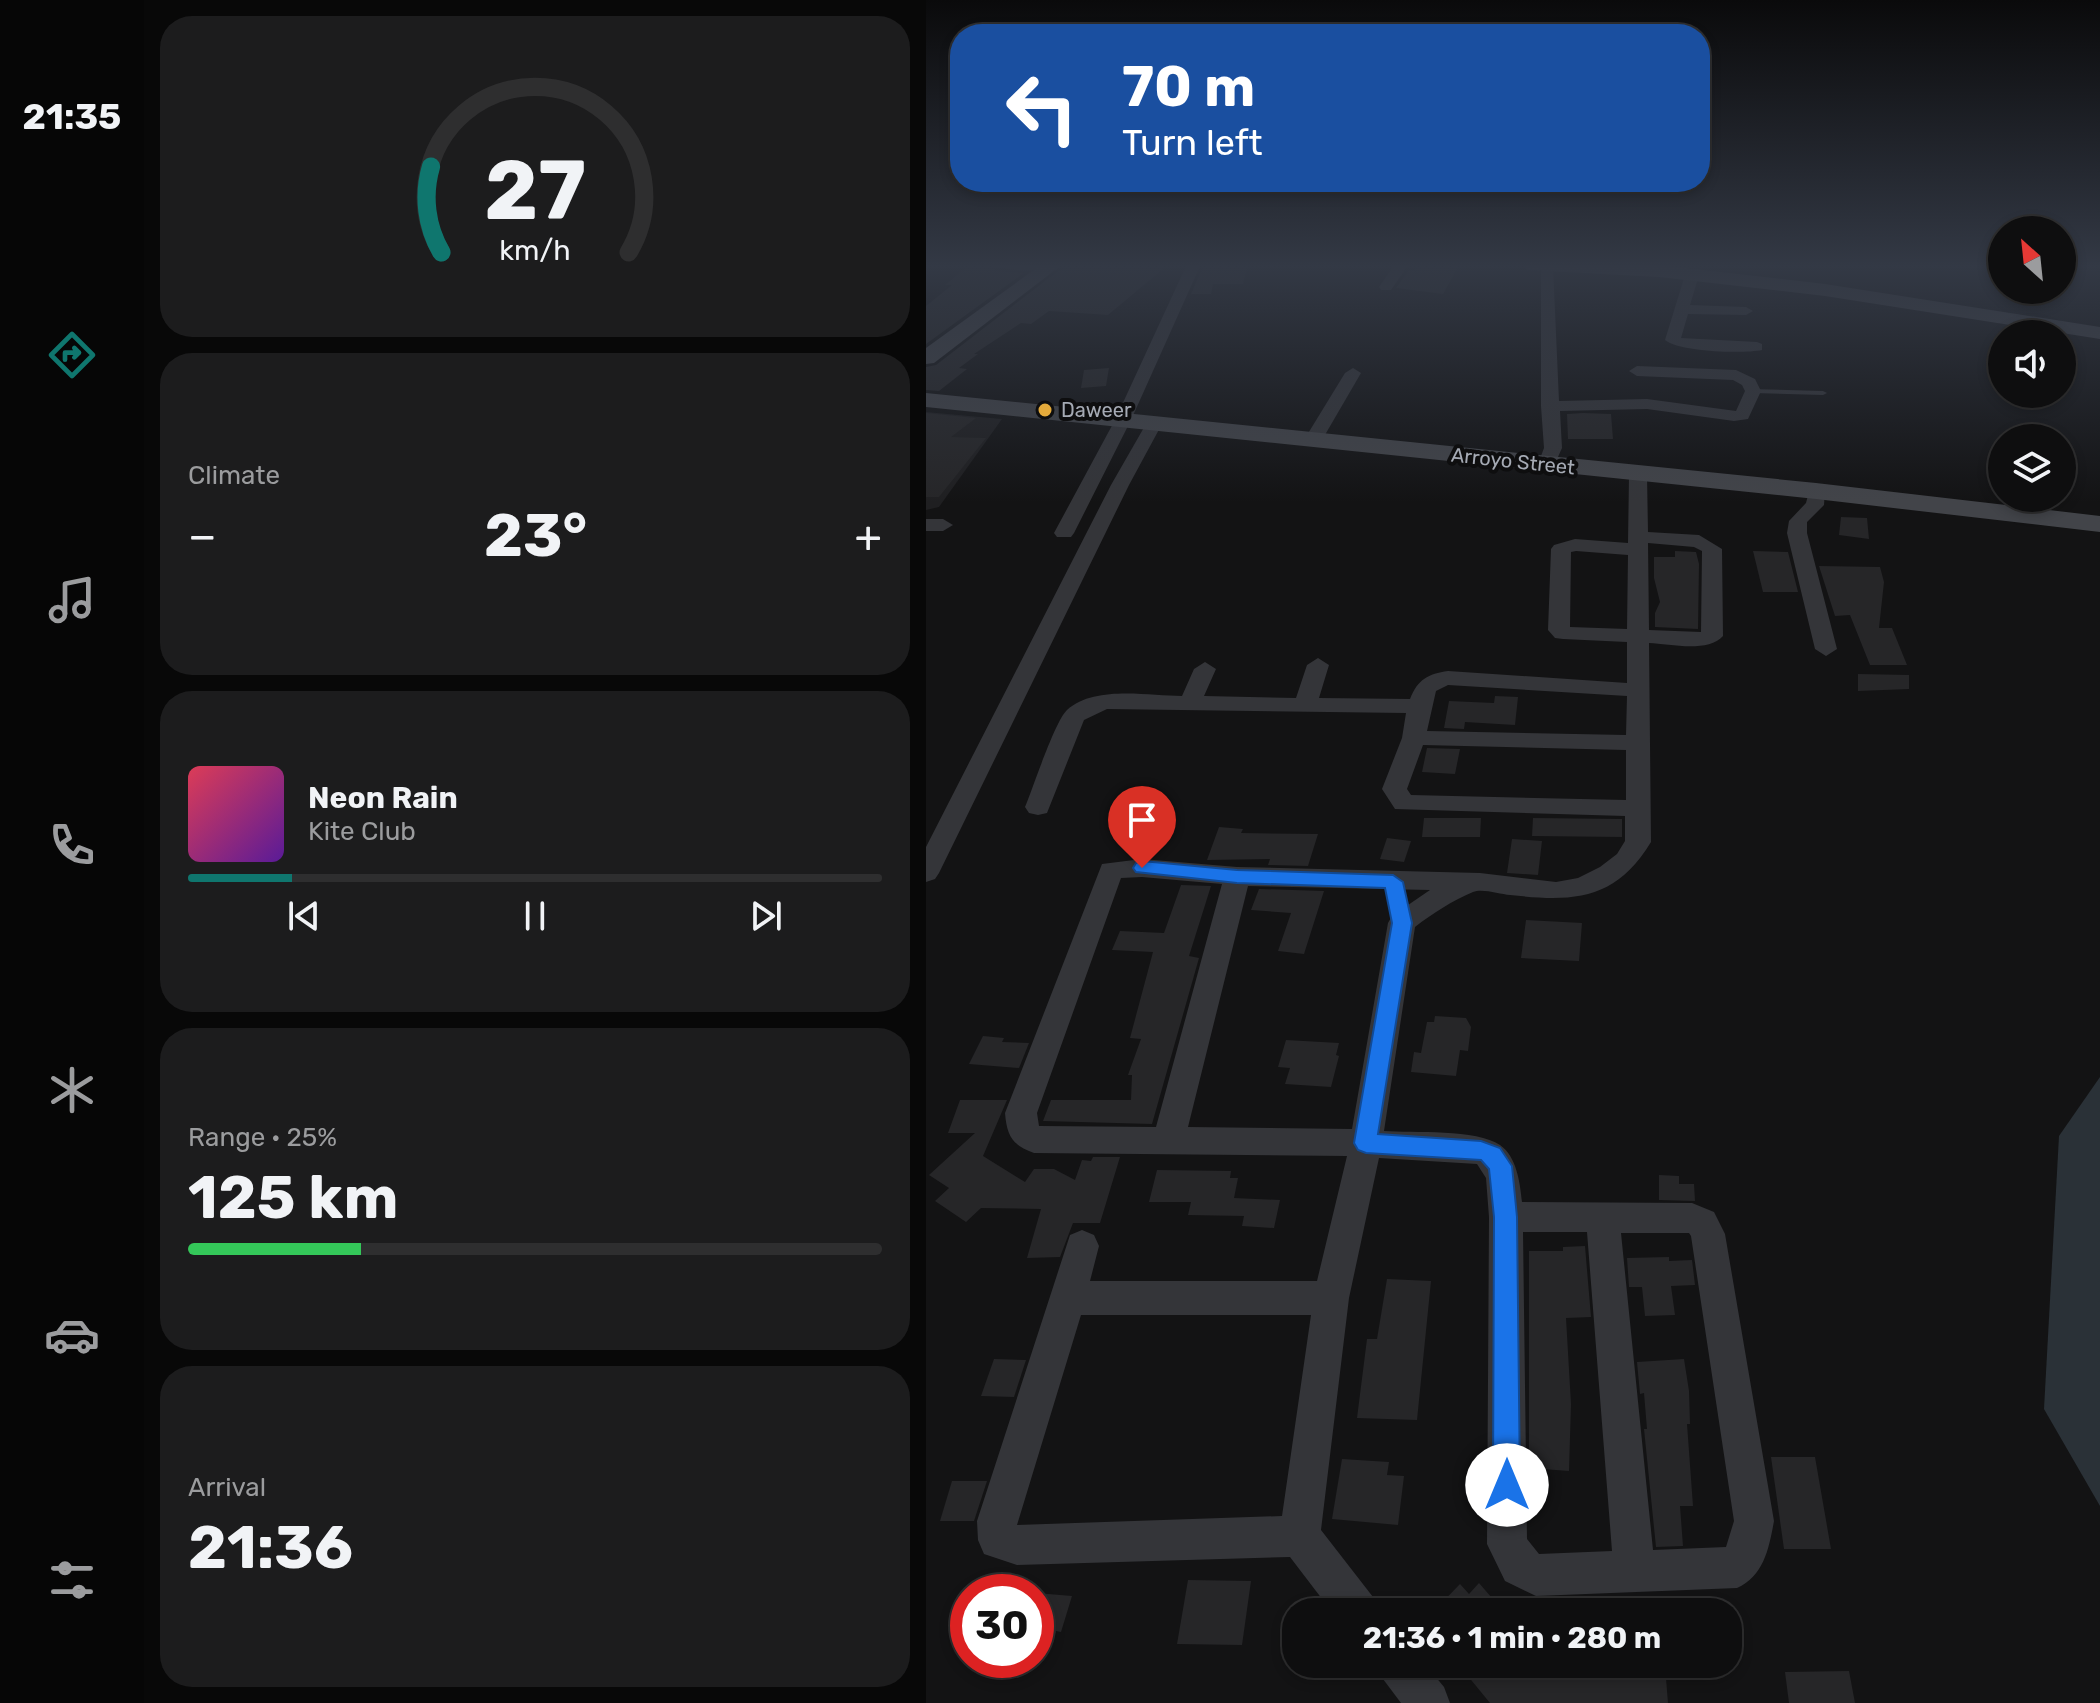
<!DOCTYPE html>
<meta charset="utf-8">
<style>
:root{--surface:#0e0e0f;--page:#1c1c1d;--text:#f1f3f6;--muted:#9b9c9e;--line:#2e2e2f;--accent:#0f766e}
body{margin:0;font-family:Rubik,sans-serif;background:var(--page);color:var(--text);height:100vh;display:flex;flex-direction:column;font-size:30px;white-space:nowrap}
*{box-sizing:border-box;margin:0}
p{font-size:26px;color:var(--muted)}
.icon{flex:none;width:44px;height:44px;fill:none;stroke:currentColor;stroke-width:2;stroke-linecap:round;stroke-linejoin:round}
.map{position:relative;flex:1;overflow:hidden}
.sheet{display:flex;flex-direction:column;gap:16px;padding:16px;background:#080808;width:782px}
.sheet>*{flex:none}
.hud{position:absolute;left:24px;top:24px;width:760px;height:168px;border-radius:32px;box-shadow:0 4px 12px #0003,0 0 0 2px var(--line);background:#1a4fa0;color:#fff;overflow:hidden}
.needle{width:52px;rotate:333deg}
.fabs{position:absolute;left:1062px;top:216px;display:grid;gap:16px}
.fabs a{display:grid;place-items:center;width:88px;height:88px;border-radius:50%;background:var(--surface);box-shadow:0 4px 12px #0003,0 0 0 2px var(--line);font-size:40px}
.speed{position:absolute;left:24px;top:1574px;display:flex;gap:16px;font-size:40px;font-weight:700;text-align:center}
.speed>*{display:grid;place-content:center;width:104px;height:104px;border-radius:50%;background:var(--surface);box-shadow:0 4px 12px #0003,0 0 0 2px var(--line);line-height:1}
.speed .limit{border:12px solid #d22;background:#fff;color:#111}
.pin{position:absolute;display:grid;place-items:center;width:68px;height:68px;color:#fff;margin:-82px -34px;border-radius:50% 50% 50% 0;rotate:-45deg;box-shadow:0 0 8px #0007}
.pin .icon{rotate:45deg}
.me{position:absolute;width:88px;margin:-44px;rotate:0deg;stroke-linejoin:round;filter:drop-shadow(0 0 6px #0008)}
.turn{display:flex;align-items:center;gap:28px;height:168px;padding:0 40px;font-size:36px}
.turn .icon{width:104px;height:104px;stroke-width:2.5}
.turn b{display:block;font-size:56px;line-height:68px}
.big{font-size:60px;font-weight:700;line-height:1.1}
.sheet .card{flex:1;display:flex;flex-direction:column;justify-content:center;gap:12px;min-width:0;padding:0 28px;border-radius:32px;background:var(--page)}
.sheet .dial{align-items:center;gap:0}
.dial svg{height:208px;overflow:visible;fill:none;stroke:var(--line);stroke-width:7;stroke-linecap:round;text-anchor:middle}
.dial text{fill:var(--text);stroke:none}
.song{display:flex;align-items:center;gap:24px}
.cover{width:96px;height:96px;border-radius:12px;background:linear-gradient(135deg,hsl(350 70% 55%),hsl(270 70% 35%))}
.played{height:8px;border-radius:4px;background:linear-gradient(90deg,var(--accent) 15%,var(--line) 15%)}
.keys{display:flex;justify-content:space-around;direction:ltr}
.heat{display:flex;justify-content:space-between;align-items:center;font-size:44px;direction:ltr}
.charge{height:12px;border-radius:6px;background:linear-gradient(90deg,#34c759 25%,var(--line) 0)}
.trip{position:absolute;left:356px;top:1598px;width:460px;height:80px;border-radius:32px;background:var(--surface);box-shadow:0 4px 12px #0003,0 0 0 2px var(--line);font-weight:700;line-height:80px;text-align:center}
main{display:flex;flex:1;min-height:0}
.tab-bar{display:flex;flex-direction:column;width:144px;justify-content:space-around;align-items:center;background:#060606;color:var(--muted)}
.tab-bar .icon{width:56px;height:56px}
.tab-bar .on{color:var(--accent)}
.tab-bar b{font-size:36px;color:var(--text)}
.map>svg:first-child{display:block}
</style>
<main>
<nav class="tab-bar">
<b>21:35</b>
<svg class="icon on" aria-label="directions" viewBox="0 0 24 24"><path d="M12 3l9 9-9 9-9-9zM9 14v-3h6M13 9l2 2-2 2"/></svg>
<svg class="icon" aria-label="music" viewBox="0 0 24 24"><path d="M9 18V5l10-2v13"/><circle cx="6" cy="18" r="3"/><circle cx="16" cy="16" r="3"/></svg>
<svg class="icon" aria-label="phone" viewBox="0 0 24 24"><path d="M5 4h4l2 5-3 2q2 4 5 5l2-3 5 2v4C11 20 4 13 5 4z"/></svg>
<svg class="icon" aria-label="climate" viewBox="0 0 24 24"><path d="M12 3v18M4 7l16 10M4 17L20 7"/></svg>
<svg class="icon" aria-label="car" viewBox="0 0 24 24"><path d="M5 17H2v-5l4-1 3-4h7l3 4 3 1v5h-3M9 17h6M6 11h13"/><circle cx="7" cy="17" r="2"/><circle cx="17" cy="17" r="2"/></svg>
<svg class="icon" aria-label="filters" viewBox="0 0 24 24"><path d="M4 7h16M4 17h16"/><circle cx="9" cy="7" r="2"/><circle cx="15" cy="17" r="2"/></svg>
</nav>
<section class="sheet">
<div class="card dial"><svg viewBox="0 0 100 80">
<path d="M14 69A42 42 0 1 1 86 69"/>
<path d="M14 69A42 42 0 0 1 10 36" stroke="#0f766e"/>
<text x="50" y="56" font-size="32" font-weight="700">27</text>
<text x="50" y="72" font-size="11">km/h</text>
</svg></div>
<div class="card"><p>Climate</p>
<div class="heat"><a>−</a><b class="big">23°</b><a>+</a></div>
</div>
<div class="card">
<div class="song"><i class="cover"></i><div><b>Neon Rain</b><p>Kite Club</p></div></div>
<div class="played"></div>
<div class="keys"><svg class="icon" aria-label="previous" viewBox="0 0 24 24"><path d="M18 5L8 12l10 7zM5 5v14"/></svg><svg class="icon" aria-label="pause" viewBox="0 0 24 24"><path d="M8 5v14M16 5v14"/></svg><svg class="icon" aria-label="next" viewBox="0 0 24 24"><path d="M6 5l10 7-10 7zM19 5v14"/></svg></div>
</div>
<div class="card"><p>Range · 25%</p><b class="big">125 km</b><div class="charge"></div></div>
<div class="card"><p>Arrival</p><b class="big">21:36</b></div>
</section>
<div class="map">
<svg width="1174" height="1703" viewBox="0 0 1174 1703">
<rect width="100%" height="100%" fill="#131314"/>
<polygon fill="#1f1f21" points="0,412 76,419 13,507 0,510"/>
<polygon fill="#2a3137" points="1174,1077 1174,1506 1118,1409 1133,1136"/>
<g fill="#262628">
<polygon points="44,264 62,265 71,271 98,273 0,344 0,306 26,285 19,285"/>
<polygon points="148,264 243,264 182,315 123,311 105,324 95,323 48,354 52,354 33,368 41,369 13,391 0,390 0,367 10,365 132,271"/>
<polygon points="278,264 322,264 317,284 287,284 285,294 265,294"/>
<polygon points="493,264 534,264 517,294 470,288 483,270 489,270"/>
<polygon points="183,368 180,386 155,388 158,370"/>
<polygon points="0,413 50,418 25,437 60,438 13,497 0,497"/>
<polygon points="657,413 685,414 687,439 642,439 641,414"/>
<polygon points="915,517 941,518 943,539 913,535"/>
<polygon points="749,551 770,552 773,564 772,629 729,627 729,613 734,602 728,578 728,557 749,557"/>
<polygon points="827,551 862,552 872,592 837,592"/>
<polygon points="893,566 954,567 958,582 953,628 966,628 981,665 944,665 924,615 909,616"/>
<polygon points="932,674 983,675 983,689 932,691"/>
<polygon points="569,696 592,697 589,725 539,722 538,729 518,728 523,701 568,703"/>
<polygon points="501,748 534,749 529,774 496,772"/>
<polygon points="498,818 555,818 554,837 496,837"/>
<polygon points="607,818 696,819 696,837 606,836"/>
<polygon points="293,827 317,829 315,833 392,834 382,866 342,865 344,859 281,860"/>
<polygon points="461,838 485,841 478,862 454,859"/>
<polygon points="586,839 616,841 612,875 581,873"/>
<polygon points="255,885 285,886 263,956 273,958 226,1124 117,1121 125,1100 205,1100 206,1075 202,1075 215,1039 204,1038 227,952 186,950 194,931 238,933"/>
<polygon points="333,889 398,891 378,954 352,951 365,913 325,910"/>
<polygon points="600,920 656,923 653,961 595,958"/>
<polygon points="509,1016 540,1018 545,1027 542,1051 534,1050 530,1076 485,1072 488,1052 495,1053 501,1022 508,1022"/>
<polygon points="57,1036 78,1038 76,1042 103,1043 93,1068 43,1064"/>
<polygon points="360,1040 413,1043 410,1055 413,1056 405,1087 359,1084 364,1068 352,1067"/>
<polygon points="34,1100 81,1100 57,1156 99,1182 108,1169 128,1169 149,1180 156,1160 165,1161 167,1157 194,1157 174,1223 147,1223 134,1257 101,1258 115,1209 55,1208 40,1222 9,1201 23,1188 3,1175 49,1133 22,1133"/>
<polygon points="231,1170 305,1171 304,1178 312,1178 308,1198 354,1200 348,1228 316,1226 318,1216 262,1215 265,1202 223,1202"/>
<polygon points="733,1175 753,1176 753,1184 768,1184 769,1201 733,1200"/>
<polygon points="659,1246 665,1317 640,1318 645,1404 643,1471 603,1468 603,1251 637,1251 637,1247"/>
<polygon points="743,1257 743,1261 766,1260 769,1285 745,1286 749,1315 719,1316 716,1287 703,1287 701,1258"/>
<polygon points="461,1279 505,1281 491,1420 431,1418 441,1339 451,1339"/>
<polygon points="68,1359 100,1360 88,1397 55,1396"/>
<polygon points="758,1359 763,1391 764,1424 761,1424 767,1506 754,1506 757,1546 730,1547 718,1429 721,1429 718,1393 714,1394 711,1362"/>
<polygon points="845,1457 889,1457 905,1549 858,1549"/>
<polygon points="416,1459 463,1462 461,1475 478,1476 472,1525 406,1519"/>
<polygon points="26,1481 61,1481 48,1521 14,1521"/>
<polygon points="262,1580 325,1581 316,1645 251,1644"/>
<polygon points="553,1583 578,1612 507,1612 534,1584 543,1594"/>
<polygon points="110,1593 146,1596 135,1632 130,1631 127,1643 110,1641"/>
<polygon points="532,1664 638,1664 638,1668 739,1666 742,1703 564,1703"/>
<polygon points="923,1671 929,1703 863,1703 859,1672"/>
</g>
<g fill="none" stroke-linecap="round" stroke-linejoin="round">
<polygon fill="#343539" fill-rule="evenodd" points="824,389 897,391 901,393 897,395 827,393 823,391"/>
<g fill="#343539" fill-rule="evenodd">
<polygon points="64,264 122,264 129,268 122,272 71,268"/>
<polygon points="261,264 275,264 205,420 148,533 145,537 131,537 128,533 189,420"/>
<polygon points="469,264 483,264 465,290 455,290 453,287"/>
<polygon points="615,264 627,266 633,401 721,399 810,411 819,391 816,385 807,380 711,376 703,371 711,366 810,370 829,379 835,391 822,419 808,421 721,409 634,411 636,448 627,468 615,468 612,464 618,448 615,406"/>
<path d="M766 271 773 275 764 305 820 307 827 311 820 315 762 314 755 338 831 342 836 344V350C817 354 754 352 739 340L759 275Z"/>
<polygon points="427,368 435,373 396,440 387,445 381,444 378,440 419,373"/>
<polygon points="228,419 236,424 203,485 13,873 9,879 0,882 0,847 185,485 220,424"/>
<path d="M712 470 721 475 722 532 773 535 796 549 797 636C782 653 744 644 723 643L725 842C689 901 647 902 584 895 574 894 556 888 547 892 526 901 507 913 489 927L458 1131C487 1133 551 1129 574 1145 591 1157 594 1183 596 1202L766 1203 788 1212 799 1234 848 1521C843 1548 838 1576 811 1588L610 1596 579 1581 561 1544 563 1217 560 1178 551 1164 453 1158 423 1298 395 1530 447 1597 453 1612H406L364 1557 91 1565 58 1554 52 1540 51 1521 144 1235 156 1230 168 1235 173 1246 164 1281H391L421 1156 108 1153C86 1145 81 1136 79 1113L176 864 216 859 311 867 554 873 630 882 652 878 674 867 691 854 699 841V816L469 809 456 789 476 738 480 713 181 709 158 720 121 813 112 815 103 813 99 807C107 788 129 721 141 710 169 685 222 696 256 696L268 669 279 662 290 669 278 696 370 698 381 665 392 658 403 665 393 698 484 699C492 679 502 674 522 671L701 683V642L637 639 629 638 622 630 625 549 628 545 649 539 702 543 703 475ZM722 543 768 547 776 551 775 632 723 630ZM650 551 702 555 701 629 644 627 645 552ZM522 685 701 696 700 735 501 731 510 691ZM497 745 700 750V800L485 795 481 789ZM216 877 296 884 230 1127 113 1126 111 1113 195 878ZM322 886 504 890 466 916 462 923 426 1129 262 1127ZM597 1232H661L686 1551 613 1554 601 1539ZM695 1233H763L765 1236 808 1521 800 1547 727 1550ZM155 1315H385L356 1516 91 1525Z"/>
<polygon points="890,486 899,491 898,505 881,522 881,533 911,649 900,656 889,649 861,533 863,521 880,503 884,487"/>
<polygon points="0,519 17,519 27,525 17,531 0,531"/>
<polygon points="450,1664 499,1664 518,1687 524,1703 475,1703 457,1679"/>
</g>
<g fill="#424449" fill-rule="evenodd">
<polygon points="116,264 137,264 8,363 0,364 0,348"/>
<polygon points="593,264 733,265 899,284 1174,327 1174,339 899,296 733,277 602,270"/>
<polygon points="0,393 890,483 1174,516 1174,532 890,499 0,407"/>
</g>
</g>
<linearGradient id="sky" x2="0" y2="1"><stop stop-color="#0a0a0b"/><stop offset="0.53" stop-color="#333945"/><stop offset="1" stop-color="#333945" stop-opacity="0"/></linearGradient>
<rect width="1174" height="502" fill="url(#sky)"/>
<polygon fill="#1a73e8" stroke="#114b97" stroke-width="2" points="216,861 311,870 467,875 477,882 486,923 452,1134 555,1141 574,1148 586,1166 591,1217 594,1485 590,1494 581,1498 571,1494 567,1485 568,1217 563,1169 555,1160 440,1153 432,1150 428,1143 466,923 459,888 311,883 210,872 207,868 210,863"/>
<circle fill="#e4aa3b" stroke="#0e0e0f" stroke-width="3" cx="119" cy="410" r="8"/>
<g text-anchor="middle" stroke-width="8" stroke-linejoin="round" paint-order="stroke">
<g font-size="20" fill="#a5aab4" stroke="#0e0e0f" text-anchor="start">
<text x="135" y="417">Daweer</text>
</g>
<g font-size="20" fill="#a5aab4" stroke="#0e0e0f">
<text transform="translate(587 461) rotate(6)" y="7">Arroyo Street</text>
</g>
</g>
</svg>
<div class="fabs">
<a><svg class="needle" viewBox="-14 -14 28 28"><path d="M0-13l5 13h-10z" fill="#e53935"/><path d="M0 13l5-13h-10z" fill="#9b9c9e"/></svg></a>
<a><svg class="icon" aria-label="sound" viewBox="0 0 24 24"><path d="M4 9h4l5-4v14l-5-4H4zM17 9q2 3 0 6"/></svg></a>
<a><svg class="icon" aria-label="layers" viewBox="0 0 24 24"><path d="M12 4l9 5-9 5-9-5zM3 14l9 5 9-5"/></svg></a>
</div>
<div class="speed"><div class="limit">30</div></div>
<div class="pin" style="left:216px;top:868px;background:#d93025"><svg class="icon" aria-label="arrive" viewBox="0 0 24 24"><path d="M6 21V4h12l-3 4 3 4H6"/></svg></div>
<svg class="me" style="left:581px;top:1485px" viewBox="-20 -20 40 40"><circle r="19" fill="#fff"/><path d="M0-13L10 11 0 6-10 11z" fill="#1a73e8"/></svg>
<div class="trip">21:36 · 1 min · 280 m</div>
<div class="hud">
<div class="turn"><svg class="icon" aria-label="left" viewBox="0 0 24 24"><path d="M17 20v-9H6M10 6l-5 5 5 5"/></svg><div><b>70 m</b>Turn left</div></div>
</div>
</div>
</main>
